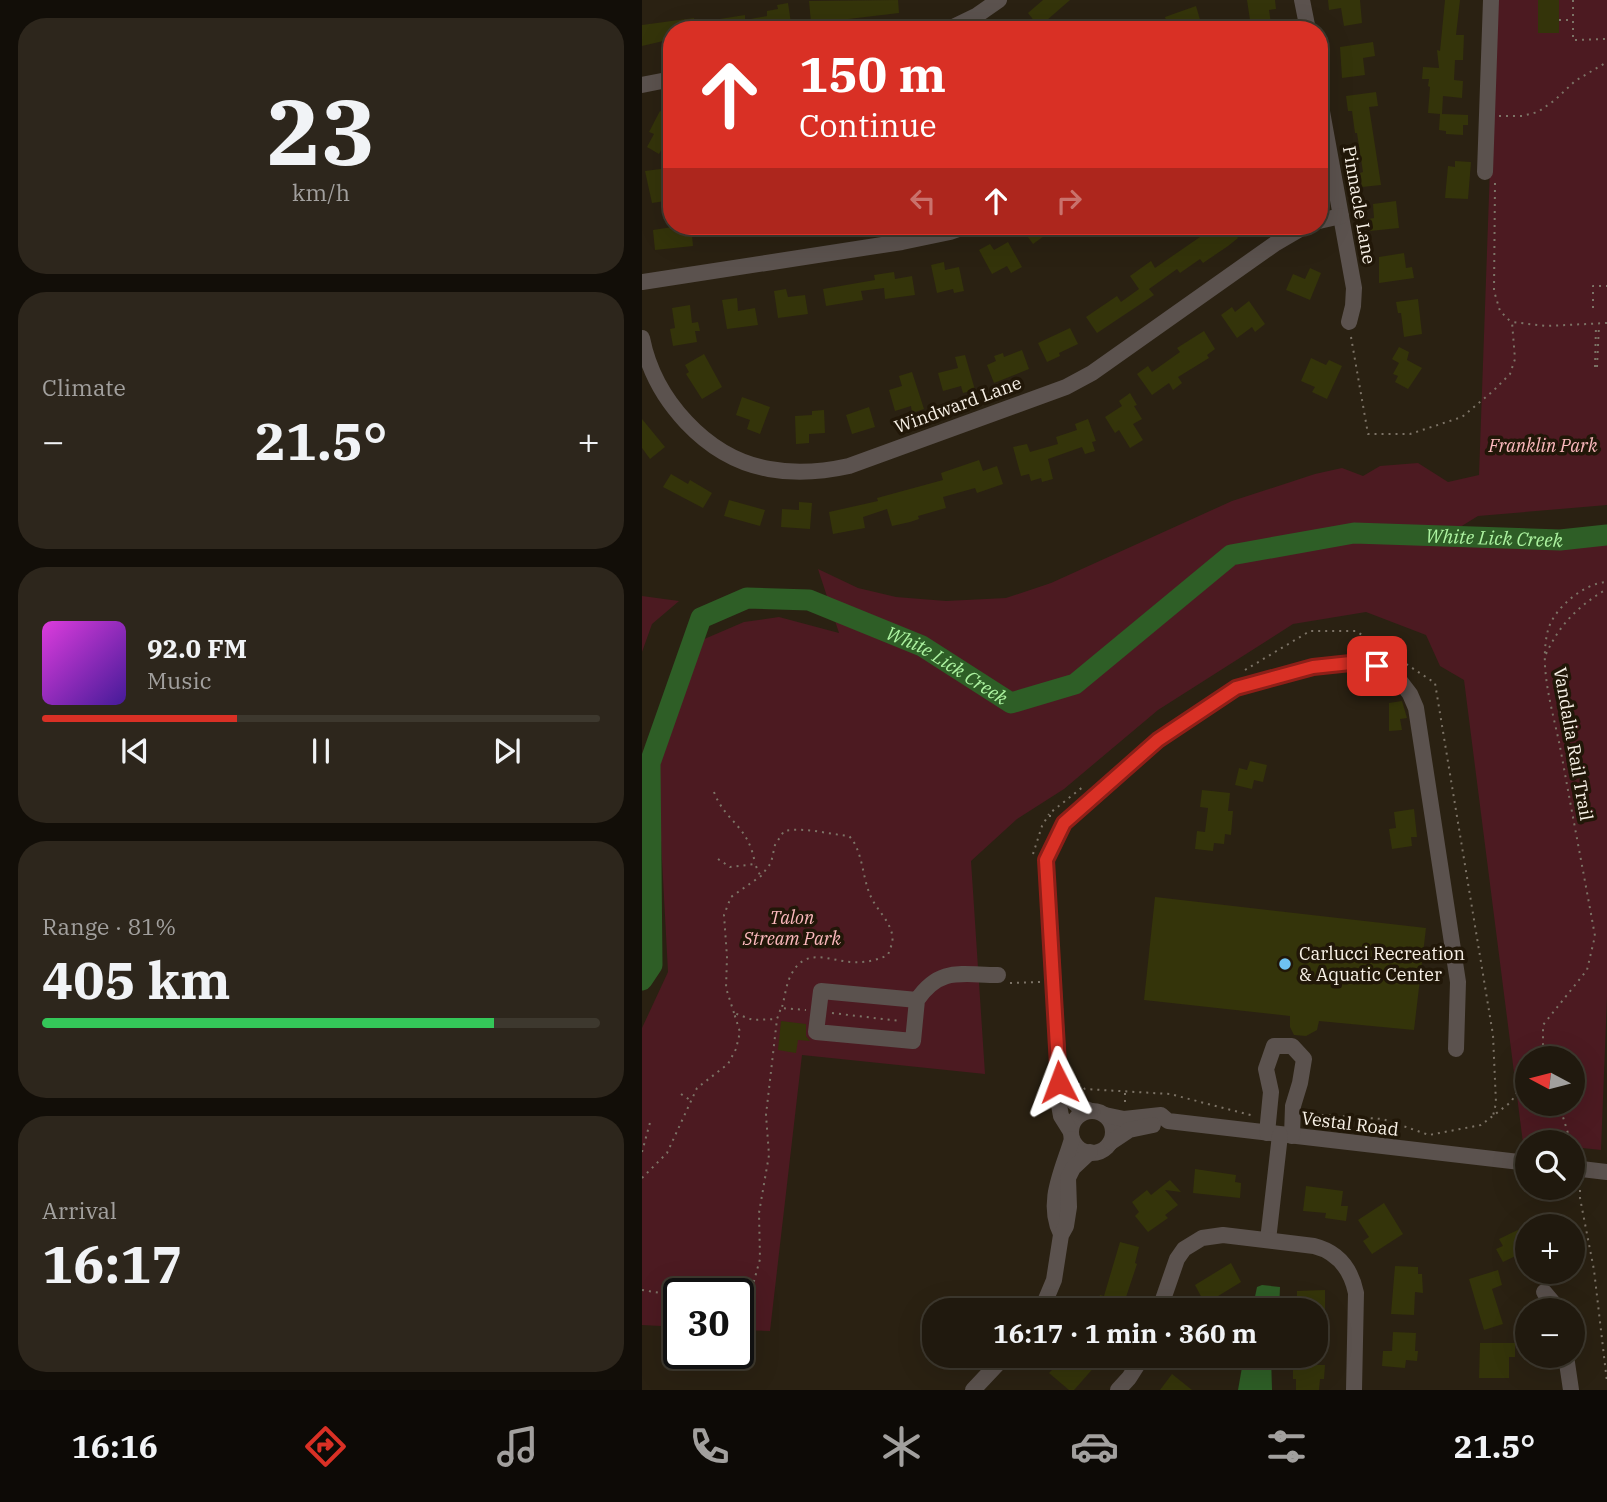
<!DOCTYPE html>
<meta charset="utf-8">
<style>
:root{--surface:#20190e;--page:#2d261c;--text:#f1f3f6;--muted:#a2a09e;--line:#3d382e;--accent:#d93025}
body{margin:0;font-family:"IBM Plex Serif",serif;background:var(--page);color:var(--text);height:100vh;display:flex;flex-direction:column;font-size:26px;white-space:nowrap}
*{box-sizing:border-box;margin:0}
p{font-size:23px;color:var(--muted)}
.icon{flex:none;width:38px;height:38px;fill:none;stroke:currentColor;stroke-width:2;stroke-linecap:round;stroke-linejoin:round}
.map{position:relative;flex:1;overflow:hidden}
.details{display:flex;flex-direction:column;gap:18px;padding:18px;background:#120e08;width:642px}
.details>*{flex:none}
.banner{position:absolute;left:21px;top:21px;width:665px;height:214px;border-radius:28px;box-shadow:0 7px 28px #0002,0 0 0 2px var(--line);background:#d93025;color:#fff;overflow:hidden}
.needle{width:46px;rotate:277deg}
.tools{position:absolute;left:873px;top:1046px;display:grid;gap:14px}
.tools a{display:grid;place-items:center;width:70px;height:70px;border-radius:50%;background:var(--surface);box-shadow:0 7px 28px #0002,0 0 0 2px var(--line);font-size:35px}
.speed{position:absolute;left:21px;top:1278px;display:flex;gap:14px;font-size:35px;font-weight:700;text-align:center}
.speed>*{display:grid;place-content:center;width:91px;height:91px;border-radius:50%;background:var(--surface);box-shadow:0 7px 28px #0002,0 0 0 2px var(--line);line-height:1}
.speed .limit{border:4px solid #111;border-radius:10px;background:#fff;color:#111}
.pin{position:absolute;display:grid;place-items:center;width:60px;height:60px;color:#fff;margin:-30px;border-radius:14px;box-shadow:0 4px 10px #0006}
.me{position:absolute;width:77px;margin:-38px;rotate:357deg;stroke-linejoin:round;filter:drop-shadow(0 0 5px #0008)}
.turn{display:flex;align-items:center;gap:24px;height:147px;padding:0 21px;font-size:32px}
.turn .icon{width:91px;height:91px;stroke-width:2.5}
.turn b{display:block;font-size:49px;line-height:60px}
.lanes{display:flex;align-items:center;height:66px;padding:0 21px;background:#0003;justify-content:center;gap:35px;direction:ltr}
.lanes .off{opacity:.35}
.big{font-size:52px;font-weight:700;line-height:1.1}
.details .card{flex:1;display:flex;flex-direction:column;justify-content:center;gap:10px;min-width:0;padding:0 24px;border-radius:28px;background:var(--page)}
.details .dial{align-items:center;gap:0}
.dial b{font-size:91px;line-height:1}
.song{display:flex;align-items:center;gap:21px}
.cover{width:84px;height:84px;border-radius:10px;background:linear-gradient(135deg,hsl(300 70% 55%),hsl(260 70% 35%))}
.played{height:7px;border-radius:4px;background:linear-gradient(90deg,var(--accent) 35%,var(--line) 35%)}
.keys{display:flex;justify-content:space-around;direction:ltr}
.heat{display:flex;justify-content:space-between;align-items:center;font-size:38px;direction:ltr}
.charge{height:10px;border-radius:5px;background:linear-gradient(90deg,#34c759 81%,var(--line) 0)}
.trip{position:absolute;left:280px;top:1298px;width:406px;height:70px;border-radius:28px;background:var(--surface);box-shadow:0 7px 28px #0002,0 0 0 2px var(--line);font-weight:700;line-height:70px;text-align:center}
.tabs{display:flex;height:112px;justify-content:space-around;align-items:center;background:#0d0a06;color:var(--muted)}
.tabs .icon{width:49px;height:49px}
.tabs .selected{color:var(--accent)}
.tabs b{font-size:32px;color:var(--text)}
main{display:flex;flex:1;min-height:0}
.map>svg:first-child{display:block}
</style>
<main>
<section class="details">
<div class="card dial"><b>23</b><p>km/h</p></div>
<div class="card"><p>Climate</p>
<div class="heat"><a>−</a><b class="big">21.5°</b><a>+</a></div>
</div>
<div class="card">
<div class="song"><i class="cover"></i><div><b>92.0 FM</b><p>Music</p></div></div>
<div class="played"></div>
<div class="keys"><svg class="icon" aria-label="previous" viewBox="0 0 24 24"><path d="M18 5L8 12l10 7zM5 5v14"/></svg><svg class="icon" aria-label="pause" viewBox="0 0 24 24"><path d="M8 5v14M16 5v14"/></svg><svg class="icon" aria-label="next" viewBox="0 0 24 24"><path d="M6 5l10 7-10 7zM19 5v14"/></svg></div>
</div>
<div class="card"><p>Range · 81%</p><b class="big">405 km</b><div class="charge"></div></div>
<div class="card"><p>Arrival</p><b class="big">16:17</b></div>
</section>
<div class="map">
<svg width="965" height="1390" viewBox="0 0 965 1390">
<rect width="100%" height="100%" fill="#2a2112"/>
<g fill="#4c1a21" fill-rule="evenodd">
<path d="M854 0H965V505L836 516 805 535 918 540 965 535V997L959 1150 931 1147V1143H881L822 680 798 666 784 635 724 612 651 624 516 710 422 789 375 819 329 861 343 1074 160 1055 128 1331 96 1330V1293H37V1327L0 1325V1028L26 972 15 766 60 640 102 622 137 617 197 633 176 569 216 588 254 597 304 601 364 598 409 583 590 501 673 474 700 468 721 476 738 466 776 463 806 482 837 475ZM886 1059H931V1104H886Z"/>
<polygon points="0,596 37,601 10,624 0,652"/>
</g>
<g fill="#2e5e26">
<polygon points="620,1285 638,1287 637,1311 610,1311 615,1287"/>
<polygon points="602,1356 629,1356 630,1390 596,1390"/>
</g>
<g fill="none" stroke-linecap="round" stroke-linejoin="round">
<path stroke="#2e5e26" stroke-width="21" id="s1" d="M0 980 10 965 8 763 59 618 105 598 167 600 280 646 369 703 433 684 589 555 712 533 918 540 965 535"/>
</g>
<g fill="#34340a">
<polygon points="256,0 257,13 198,20 199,26 186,27 186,20 169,22 167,1"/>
<polygon points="401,0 428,0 397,27 386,13"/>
<polygon points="605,0 633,0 634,9 627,10 629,24 609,27"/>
<polygon points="686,0 718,0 720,23 702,26 699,8 687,10"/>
<polygon points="803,0 818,0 814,35 822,35 821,60 813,60 812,80 821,81 820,98 801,96 800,114 826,115 826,125 821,125 821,135 804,134 804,131 797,130 798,114 786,113 788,87 786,86 787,79 780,79 781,67 797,68 795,50 798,51"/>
<rect x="896" y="0" width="21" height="33"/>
<polygon points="146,3 150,30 30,30 30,39 0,46 0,25 52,18 52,23 103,15 103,20 125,16 125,11 136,9 135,5"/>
<polygon points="554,6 559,23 540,30 527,30 523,17"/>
<polygon points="731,42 733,56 721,58 723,75 700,78 698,47"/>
<polygon points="734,92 736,106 727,107 739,185 720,187 718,173 721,172 715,133 713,133 710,111 706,111 704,96"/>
<polygon points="18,111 30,117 30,146 23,143 17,154 5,147 12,134 7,132"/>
<polygon points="813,161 829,162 826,199 803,198 806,166 813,167"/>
<polygon points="26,168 27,172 30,172 30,200 10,203 3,171"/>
<polygon points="754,201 757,228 728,231 727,219 732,218 731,204"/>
<polygon points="37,226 49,226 51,246 13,250 11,230"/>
<polygon points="387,226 416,226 391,244 381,230"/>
<polygon points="574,226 604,226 593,234 596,238 586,246 561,263 558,259 538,273 535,269 507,289 512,295 455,333 444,317 475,296 479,302 497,289 488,276 509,261 513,268"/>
<polygon points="366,242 380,267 369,273 365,266 350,274 337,250 348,244 352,250"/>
<polygon points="762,253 764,268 770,267 772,278 737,283 737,257"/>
<polygon points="302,262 303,270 317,267 322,291 312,293 311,289 295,293 289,265"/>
<polygon points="668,268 679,273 668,300 644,290 651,274 663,279"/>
<polygon points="252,272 253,279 270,276 273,295 243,299 242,288 219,291 221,300 184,306 181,289 233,280 232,275"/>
<polygon points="144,289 146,297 163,295 166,314 136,318 132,291"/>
<polygon points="95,298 96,311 113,308 116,325 85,329 80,300"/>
<polygon points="776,299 780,334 762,337 759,313 756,313 754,302"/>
<polygon points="607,301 623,324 613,332 610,327 595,338 579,315 590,307 593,312"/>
<polygon points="48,305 50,323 56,322 58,331 53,331 55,342 31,346 28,329 33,328 30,308"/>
<polygon points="428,328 436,344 417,353 418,356 405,362 396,343"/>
<polygon points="562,331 573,349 565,355 567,358 536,377 540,383 531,390 527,383 510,395 495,374 506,366 510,372 538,352 535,348"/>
<polygon points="757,347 767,352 765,360 780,368 766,389 753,382 756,376 751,374 757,363 750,359"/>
<polygon points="380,350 387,369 352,383 345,365 354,361 352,356 361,353 362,357"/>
<polygon points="62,354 80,387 60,399 44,374 47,372 43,365"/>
<polygon points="323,355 333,390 321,393 319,386 301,391 296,373 316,368 313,357"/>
<polygon points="669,358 684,365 687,360 700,366 685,399 670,392 673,387 659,381"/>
<polygon points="270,372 282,409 270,413 269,406 253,411 247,390 260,386 257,376"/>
<polygon points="488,393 495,405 492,406 500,419 491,424 501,440 488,448 477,430 473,433 463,417 480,406 477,401"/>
<polygon points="100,397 128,407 118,434 105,429 108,420 94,415"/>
<polygon points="227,407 233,427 210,434 204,415"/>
<polygon points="182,410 183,433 167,434 167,443 154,444 153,416 170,415 170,411"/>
<polygon points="0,419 23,447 8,459 0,448"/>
<polygon points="446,419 454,441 450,442 453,451 443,454 440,447 406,459 411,479 400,482 399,478 389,481 387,474 379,476 371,447 385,444 388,452 416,444 414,437 435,430 433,424"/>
<polygon points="337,460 341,471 355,466 361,484 335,493 333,488 301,497 304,508 276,516 277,519 268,522 250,526 245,509 221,517 223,528 191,534 187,512 236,501 235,498 301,480 299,473"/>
<polygon points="29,474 46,484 48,480 70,493 61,508 21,487"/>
<polygon points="87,500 123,510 118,526 82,516"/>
<polygon points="157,502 170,503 168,529 139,527 140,509 157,510"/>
<polygon points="760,701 765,718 758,719 760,730 747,731 747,703"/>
<polygon points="608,761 625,765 621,782 612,780 610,789 593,785 597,768 605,770"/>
<polygon points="560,790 588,793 586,811 591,811 589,835 583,834 582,844 572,843 571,851 553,849 555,831 563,832 566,808 558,807"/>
<polygon points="772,809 775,837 769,837 770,846 750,849 747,829 754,828 752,812"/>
<polygon points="513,897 784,928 772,1030 677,1021 675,1030 664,1036 652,1035 648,1027 648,1016 502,1000"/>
<polygon points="139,1021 164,1024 164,1036 168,1041 156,1040 154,1053 136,1050"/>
<polygon points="553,1169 594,1175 593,1182 599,1183 598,1198 551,1193"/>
<polygon points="528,1180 539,1192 523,1190 536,1205 523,1215 526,1218 506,1232 493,1216 497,1212 490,1202 505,1190 509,1195"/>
<polygon points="664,1186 701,1191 699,1206 706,1206 704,1221 683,1218 684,1213 661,1211"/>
<polygon points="742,1203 761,1234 730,1254 721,1241 727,1237 716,1220"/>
<polygon points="886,1225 886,1250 861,1262 854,1249 861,1246 857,1239"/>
<polygon points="478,1242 497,1247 493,1263 495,1264 482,1303 499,1311 451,1311 458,1295 462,1296"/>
<polygon points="589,1263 599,1282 563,1304 553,1285"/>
<polygon points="753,1266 776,1267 776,1274 780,1274 781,1293 773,1292 772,1315 749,1314"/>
<polygon points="856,1270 860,1285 850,1289 861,1324 842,1330 827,1279"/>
<polygon points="683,1290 683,1311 655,1311 655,1291"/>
<polygon points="751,1332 774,1333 773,1351 776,1351 775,1361 764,1360 763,1368 740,1366 741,1351 750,1351"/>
<polygon points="838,1343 873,1343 873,1357 867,1357 867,1378 837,1378"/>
<polygon points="424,1356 462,1356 432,1390 427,1390 407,1373"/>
<polygon points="659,1356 672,1356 672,1365 683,1365 682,1379 678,1379 677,1390 654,1390 654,1379 651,1379 651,1367 659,1367"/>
<polygon points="530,1374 550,1390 518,1390"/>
</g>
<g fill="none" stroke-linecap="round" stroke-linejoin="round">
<g stroke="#7c7366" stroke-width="2" stroke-dasharray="2 5" stroke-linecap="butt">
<polyline points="931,0 931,40 965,39"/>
<polyline points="917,20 930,20"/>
<polyline points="857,116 880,116 896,112 913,100 933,81 965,62"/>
<polyline points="853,183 852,291 858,311 869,322"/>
<polyline points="951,308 951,286 965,286"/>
<polyline points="709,337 726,434 768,434 820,417 851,391 868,374 873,359 870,322 904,326 965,323"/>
<polyline points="953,367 954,325"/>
<polyline points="955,367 957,325"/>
<path d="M904 654C918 624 936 606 965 589"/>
<polyline points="603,670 668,631 714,631 793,683 851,1035 854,1103 851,1116"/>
<path d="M72 792C83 822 107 825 113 864"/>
<polyline points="408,817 408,813 442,786"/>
<polyline points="391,854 400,826 407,814"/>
<polyline points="76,859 88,867 113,864 118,875"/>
<polyline points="368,983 398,982"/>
<path d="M92 1013 84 988 85 957 82 915 89 897 119 876 129 863 133 845 142 831C164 827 185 834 207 836 221 850 220 878 229 897 235 910 247 920 250 934 252 942 248 948 246 955 233 961 222 963 208 962 186 960 163 947 149 975 144 984 143 997 140 1007"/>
<polyline points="190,1013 258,1021"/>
<polyline points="895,1059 900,1050"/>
<path d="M903 1059 901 1049V1025L945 970 953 936C942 875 930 813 919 752 912 714 896 669 906 630 912 608 942 583 965 582"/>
<polyline points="431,1079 443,1089 528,1094 612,1116"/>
<polyline points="483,1093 483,1104"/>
<polyline points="39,1094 48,1100"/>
<polyline points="917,1104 929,1143"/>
<polyline points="666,1117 681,1115 741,1119 787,1135 839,1125 869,1102 886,1074"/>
<polyline points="0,1152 9,1119"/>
<polyline points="0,1178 25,1153 55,1088 86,1064 94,1049 98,1032 92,1013 111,1020 134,1019"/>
<polyline points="938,1183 938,1198 952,1270 965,1382"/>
<polyline points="0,1290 37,1296"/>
<polyline points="96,1296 112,1281 118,1259 117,1213 127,1155 124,1115 135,1019 139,1008 164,1010"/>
</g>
<g stroke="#5b524e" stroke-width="16">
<polyline points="660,0 666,30"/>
<polyline points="305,30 334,16 357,0"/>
<polyline points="0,85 30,79"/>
<polyline points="677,95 712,288 711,306 707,322"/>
<polyline points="843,172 849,0"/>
<polyline points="677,221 699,216"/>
<polyline points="0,282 260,242 308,232 325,226"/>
<path d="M0 338C12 399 64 458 127 469 154 474 180 472 207 466L424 387 450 373 634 243 663 226"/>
<path d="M275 1000 271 1041 174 1032 179 991 275 1000C298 966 320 975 356 975"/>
<polyline points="418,1089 436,1106 449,1111"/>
<circle cx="450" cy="1132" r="21"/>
<polyline points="463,1115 482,1119 519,1115 526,1121 886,1163"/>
<polyline points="429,1132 419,1116 415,1094 418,1089 404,860 422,823 516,740 594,688 671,667 718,662 735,666 755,677 768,694 774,708 816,982 814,1049"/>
<polyline points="625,1133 629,1092 624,1069 632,1046 650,1046 662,1059 658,1083 651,1106 650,1136"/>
<polyline points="469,1142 487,1130 511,1125"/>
<polyline points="931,1168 965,1172"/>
<path d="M419 1234C403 1202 421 1170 430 1139"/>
<polyline points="626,1240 638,1135"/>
<polyline points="902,1292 918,1311"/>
<polyline points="399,1311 412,1280 419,1235 424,1226 427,1207 426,1178 431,1168 448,1152"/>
<path d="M517 1311 535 1259 542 1249 560 1238 581 1235 672 1246C696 1252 709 1269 714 1293L712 1390"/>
<polyline points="924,1356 929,1390"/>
<polyline points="331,1390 363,1356"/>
<polyline points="476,1390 487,1378 501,1356"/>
</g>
</g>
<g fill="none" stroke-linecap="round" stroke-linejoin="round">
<defs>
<polyline id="route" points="417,1082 404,860 422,823 516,740 594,688 671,667 718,662 735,666"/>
</defs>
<use href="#route" stroke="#8d1f18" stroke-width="18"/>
<use href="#route" stroke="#d93025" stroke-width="12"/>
</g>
<circle fill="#6ec2f3" stroke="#211708" stroke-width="2.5" cx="643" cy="964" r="7"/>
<g text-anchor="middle" stroke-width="7" stroke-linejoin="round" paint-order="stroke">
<g font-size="18" fill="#f8f1e7" stroke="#211708">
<text transform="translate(717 205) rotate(80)" y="6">Pinnacle Lane</text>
<text transform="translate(316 405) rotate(-20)" y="6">Windward Lane</text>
<text transform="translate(931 744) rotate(80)" y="6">Vandalia Rail Trail</text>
<text transform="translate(708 1124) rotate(7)" y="6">Vestal Road</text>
</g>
<g font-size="18" font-style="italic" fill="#fcb9bd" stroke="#211708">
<text x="901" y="452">Franklin Park</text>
<text x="150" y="924">Talon<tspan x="150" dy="21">Stream Park</tspan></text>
</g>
<g font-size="18" fill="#f8f1e7" stroke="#211708" text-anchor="start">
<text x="657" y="960">Carlucci Recreation<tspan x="657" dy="21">&amp; Aquatic Center</tspan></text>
</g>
<g font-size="19" font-style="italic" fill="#acf3a0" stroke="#211708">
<text dy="7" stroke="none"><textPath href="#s1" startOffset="1248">White Lick Creek</textPath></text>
<text dy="7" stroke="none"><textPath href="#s1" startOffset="639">White Lick Creek</textPath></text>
</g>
</g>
</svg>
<div class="tools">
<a><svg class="needle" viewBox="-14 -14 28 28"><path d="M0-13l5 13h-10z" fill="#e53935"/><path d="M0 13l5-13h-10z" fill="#a2a09e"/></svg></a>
<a><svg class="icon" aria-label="search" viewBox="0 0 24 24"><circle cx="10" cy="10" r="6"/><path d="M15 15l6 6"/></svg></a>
<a>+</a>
<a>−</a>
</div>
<div class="speed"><div class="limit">30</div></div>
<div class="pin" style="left:735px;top:666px;background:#d93025"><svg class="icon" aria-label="arrive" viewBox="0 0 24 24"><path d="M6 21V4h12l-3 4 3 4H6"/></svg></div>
<svg class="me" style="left:417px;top:1082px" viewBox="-20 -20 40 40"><path d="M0-17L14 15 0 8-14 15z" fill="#d93025" stroke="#fff" stroke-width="4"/></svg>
<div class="trip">16:17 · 1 min · 360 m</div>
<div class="banner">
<div class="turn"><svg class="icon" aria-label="ahead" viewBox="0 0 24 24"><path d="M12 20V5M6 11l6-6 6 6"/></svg><div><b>150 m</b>Continue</div></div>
<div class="lanes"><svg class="icon off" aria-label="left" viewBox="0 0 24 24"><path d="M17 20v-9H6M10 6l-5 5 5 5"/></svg><svg class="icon" aria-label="ahead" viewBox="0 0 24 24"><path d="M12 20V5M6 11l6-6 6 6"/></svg><svg class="icon off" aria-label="right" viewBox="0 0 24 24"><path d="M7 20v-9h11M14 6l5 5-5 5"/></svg></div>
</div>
</div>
</main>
<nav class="tabs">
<b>16:16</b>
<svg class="icon selected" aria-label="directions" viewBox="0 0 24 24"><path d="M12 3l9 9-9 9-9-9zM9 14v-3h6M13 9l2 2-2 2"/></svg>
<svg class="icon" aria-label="music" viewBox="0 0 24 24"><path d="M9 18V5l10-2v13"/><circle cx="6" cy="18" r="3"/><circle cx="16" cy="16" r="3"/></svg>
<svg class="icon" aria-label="phone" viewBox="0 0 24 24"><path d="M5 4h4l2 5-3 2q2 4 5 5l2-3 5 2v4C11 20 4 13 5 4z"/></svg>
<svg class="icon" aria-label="climate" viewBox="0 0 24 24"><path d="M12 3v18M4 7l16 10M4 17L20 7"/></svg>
<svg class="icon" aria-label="car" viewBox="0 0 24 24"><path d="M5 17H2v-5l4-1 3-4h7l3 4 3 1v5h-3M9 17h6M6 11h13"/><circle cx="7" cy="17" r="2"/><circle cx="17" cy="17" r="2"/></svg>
<svg class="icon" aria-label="filters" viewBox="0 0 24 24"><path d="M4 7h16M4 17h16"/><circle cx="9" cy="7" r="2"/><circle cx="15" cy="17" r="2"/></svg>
<b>21.5°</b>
</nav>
